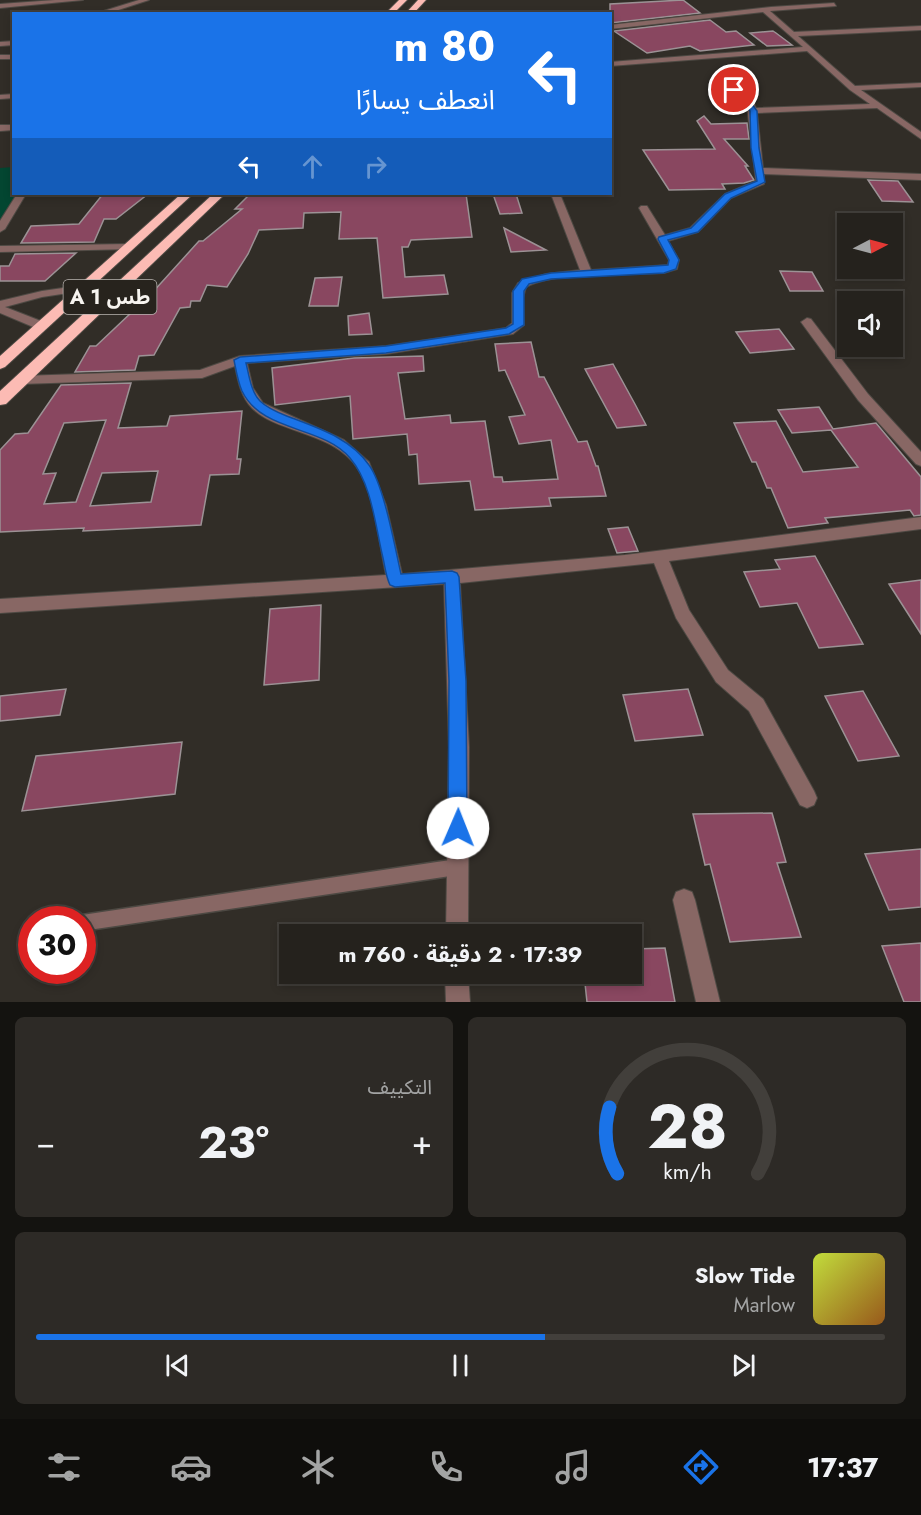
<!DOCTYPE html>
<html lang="ar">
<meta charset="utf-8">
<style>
:root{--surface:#25221d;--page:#2d2a26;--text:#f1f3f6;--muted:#a3a4a4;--line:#423f3b;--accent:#1a73e8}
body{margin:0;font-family:Jost,"Noto Sans Arabic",sans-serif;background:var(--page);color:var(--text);direction:rtl;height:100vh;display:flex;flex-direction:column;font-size:22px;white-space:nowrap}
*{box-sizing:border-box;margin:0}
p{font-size:20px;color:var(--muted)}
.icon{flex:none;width:33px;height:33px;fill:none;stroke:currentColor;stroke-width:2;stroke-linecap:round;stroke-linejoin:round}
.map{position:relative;height:1002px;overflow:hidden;direction:ltr}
.details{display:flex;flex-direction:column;gap:15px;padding:15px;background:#141310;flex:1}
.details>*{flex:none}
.hud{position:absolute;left:12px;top:12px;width:600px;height:183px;border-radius:0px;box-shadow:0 3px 9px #0003,0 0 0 2px var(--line);direction:rtl;background:#1a73e8;color:#fff;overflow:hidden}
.needle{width:39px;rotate:84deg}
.controls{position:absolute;left:837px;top:213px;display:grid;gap:12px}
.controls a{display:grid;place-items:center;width:66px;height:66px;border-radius:0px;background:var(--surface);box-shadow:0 3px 9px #0003,0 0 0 2px var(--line);font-size:30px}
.speed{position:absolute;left:18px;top:906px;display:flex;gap:12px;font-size:30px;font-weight:700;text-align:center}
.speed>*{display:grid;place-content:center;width:78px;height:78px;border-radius:50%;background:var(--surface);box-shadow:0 3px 9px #0003,0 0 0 2px var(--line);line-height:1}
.speed .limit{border:9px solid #d22;background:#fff;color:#111}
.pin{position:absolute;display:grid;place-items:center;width:51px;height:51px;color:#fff;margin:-26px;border:3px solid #fff;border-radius:50%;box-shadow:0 2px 6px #0007}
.me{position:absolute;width:66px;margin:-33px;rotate:1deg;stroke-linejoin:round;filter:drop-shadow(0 0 4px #0008)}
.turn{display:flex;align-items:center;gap:21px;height:126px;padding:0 18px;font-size:27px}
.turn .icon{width:78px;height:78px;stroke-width:2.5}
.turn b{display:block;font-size:42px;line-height:51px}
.lanes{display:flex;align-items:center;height:57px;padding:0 18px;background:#0003;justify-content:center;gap:30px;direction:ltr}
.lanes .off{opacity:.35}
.big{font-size:45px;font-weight:700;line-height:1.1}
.details .card{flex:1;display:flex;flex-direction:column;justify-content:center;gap:9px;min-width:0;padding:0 21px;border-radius:9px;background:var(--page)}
.details .dial{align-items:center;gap:0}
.dial svg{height:156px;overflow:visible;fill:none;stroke:var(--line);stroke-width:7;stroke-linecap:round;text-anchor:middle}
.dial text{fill:var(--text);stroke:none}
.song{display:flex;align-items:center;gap:18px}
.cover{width:72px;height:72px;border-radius:9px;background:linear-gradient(135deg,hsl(70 70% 55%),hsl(30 70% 35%))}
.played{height:6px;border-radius:3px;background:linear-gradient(90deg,var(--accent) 60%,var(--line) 60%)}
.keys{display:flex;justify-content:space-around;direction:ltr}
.heat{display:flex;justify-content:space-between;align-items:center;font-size:33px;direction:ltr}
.details .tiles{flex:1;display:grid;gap:15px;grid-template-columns:1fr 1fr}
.card:last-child{grid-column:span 2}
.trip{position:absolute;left:279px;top:924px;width:363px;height:60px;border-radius:0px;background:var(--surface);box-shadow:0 3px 9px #0003,0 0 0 2px var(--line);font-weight:700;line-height:60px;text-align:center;direction:rtl}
.tab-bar{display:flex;height:96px;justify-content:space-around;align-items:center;background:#0f0e0c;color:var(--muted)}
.tab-bar .icon{width:42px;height:42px}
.tab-bar .on{color:var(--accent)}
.tab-bar b{font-size:27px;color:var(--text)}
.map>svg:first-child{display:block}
</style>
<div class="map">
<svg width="921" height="1002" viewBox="0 0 921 1002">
<rect width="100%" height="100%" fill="#312d27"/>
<polygon fill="#034631" points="13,167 14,194 19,194 19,195 0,220 0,168"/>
<g fill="#894760" stroke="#9c9295" stroke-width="1.5" fill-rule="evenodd">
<polygon points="683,0 700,13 610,23 610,4"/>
<polygon points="710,20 726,32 736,31 754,45 700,51 690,46 647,53 614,31"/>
<polygon points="773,31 776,33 792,45 767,46 750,33"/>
<polygon points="704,116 711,124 747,123 749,139 724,139 748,166 745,166 754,180 744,183 722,184 725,189 669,190 643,150 715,149 697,121"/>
<polygon points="868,180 898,181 913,202 882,201"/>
<polygon points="103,194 148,194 116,219 104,219 94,242 21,243 31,226 79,224"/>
<polygon points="250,194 466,194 472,237 411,240 408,247 402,247 405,277 444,275 448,294 383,298 377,238 339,239 341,212 304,213 303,228 259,230 248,254 227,287 207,285 200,301 191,301 190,307 180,308 154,355 139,356 135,370 75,372 90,346 96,346 152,293 199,241 203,241 242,209 235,209"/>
<polygon points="493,194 516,194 522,213 500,214"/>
<polygon points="504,228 546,250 511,252"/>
<polygon points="76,253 45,281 0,281 0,266 9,266 15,254"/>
<polygon points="780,271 812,272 823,291 790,291"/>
<polygon points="342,277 338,306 309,306 315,278"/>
<polygon points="369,313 372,334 349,335 348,316"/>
<polygon points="779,329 794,349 750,353 736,332"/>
<polygon points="531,342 539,377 544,377 578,442 587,441 596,466 598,466 606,496 549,498 551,506 475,510 470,481 419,484 417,454 409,455 407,434 353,439 350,396 275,405 272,368 354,358 423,356 424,371 398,373 405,419 450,415 451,423 485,421 494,477 502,477 503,482 558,479 551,440 519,444 509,417 525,415 505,370 499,371 495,344"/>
<polygon points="613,364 636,406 646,425 617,428 585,369"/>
<path d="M131 383 118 428 167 426 170 416 242 411 237 459H241L239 474 210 475 201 525 83 531 84 528 0 532V450L15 434 28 433 61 385ZM106 420 76 502 44 504 56 473 43 474 64 423ZM158 471 151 502 90 506 102 473Z"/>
<polygon points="819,407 833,429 876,423 921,477 921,515 914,516 910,510 825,518 828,523 788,528 771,488 767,488 756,462 752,462 734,423 776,421 803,472 858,467 831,430 792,433 778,410"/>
<polygon points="628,527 638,551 617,553 608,529"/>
<polygon points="815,556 863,644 819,648 797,603 760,607 744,572 780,569 775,560"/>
<polygon points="921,580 921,634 889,584"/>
<polygon points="321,605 319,680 264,685 270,609"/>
<polygon points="66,689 60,715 0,721 0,696"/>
<polygon points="688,689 703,735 635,741 623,695"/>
<polygon points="863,691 899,756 858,761 825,696"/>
<polygon points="182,742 175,794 22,811 36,756"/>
<polygon points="772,813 786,862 777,863 801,937 730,942 710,864 705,865 693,814"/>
<polygon points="921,849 921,907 889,910 865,854"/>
<polygon points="921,943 921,1002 904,1002 882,946"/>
<polygon points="665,948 675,1002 587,1002 584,974 632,974 632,949"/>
</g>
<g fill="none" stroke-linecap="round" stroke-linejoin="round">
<defs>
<polygon id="lane" points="457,859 462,862 465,867 462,872 457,875 82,931 82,920 76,920 82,915"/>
<g id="street">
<polygon points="55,0 83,0 0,8 0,4"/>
<polygon points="139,0 149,0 106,14 94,14"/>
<path d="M834 3 836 6 770 11 794 32 921 26V30L798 36 855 86 921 83V87L861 90 921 132V139L877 108 757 113 763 168 921 174V180L764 174V184L731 198 698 232 668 241 679 260 677 269 664 273C628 275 555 271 526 287L523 298 524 325 513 334 386 354 247 363 253 388 263 403 344 440 369 462 386 505 402 574 625 555 921 517V529L669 561 689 610 728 670 763 699 814 791 817 798 814 805 807 808 800 805 749 711 716 682 676 618 654 563 460 583 469 747 468 934H446L449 747 444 584 0 613V599L386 575C379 544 375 495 358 469 334 431 278 434 252 408 241 397 238 381 235 366L202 378 21 384 15 380 21 376 200 370 240 356 386 346 506 328 512 323V293L518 283 546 274 580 270 551 194H560L591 270 668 265 669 260 639 208 641 206H647L665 235 690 228 725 194 756 181 747 106 714 81V77H720L754 103 756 108 870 104 850 90 807 51 610 66V62L803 47 763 12 610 29V25L771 7Z"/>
<polygon points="14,41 14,45 0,46 0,42"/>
<rect x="0" y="55" width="14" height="4"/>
<polygon points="14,94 14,98 0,99 0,95"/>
<polygon points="0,125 14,125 14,130 0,131"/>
<polygon points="17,194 26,194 5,229 0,232 0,221"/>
<polygon points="129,244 134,247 133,249 0,252 0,246"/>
<polygon points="84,285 90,288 88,290 42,297 5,307 46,323 46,329 38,329 0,313 0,301 42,291"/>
<polygon points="807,318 811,319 868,394 921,452 921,466 916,464 858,400 801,322"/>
<polygon points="684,889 692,892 695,900 720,1002 696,1002 673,900 676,892"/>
<polygon points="445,974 468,974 470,1002 446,1002"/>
</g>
<g id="highway">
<polygon points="399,0 407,0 393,14 385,14"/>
<polygon points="418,0 426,0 413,14 405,14"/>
<polygon points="181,194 193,194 5,367 0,369 0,356"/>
<polygon points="213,194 225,194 6,404 0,405 0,391"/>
</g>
</defs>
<use href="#lane" stroke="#4d4943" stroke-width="3"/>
<use href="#street" stroke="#4d4943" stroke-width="2"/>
<use href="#highway" stroke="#4d4943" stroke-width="2"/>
<use href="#lane" fill="#886764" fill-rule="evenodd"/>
<use href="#street" fill="#886764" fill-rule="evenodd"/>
<use href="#highway" fill="#fcbbb4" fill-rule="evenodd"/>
</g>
<path fill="#1a73e8" stroke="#114b97" stroke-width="1.5" d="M731 89H736L748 98 757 111 759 148 765 182 731 198 698 232 668 240 679 260 676 269 664 273 551 279 529 284 524 291V325L509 334 386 353 246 363C249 375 251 392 260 401 269 410 282 414 292 418 321 429 351 439 369 465 384 485 395 548 401 574L452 571 457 573 459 577 466 681 467 828 464 835 458 837 451 835 448 828 449 681 445 583 395 587 390 585C386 577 385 567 383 558 375 525 372 484 350 458 322 425 262 433 242 391 238 382 236 370 234 360L240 357 386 346 506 328 513 324V291L522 279 551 273 668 265 669 260 658 239 659 237 691 228 725 194 757 181 751 148 750 111 743 101 731 92Z"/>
<g text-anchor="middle" stroke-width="6" stroke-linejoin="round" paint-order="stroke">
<rect fill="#27231d" stroke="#b9b5b1" stroke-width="1.5" x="63.5" y="280" width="93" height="34" rx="4.5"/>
<g font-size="20" font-weight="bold" fill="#f7f4f0">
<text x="110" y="304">A 1 طس</text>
</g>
</g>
</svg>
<div class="controls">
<a><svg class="needle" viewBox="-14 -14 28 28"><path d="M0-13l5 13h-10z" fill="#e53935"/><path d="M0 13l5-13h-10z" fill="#a3a4a4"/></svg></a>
<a><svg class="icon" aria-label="sound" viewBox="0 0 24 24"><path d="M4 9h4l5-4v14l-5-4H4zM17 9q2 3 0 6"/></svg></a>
</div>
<div class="speed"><div class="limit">30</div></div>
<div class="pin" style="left:734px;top:90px;background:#d93025"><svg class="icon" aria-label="arrive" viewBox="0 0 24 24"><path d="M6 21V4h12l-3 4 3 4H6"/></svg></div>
<svg class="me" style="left:458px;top:828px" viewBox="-20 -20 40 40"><circle r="19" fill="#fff"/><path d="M0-13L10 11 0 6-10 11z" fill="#1a73e8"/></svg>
<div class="trip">17:39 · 2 دقيقة · 760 m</div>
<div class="hud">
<div class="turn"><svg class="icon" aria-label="left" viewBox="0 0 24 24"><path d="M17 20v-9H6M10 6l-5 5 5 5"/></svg><div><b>80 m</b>انعطف يسارًا</div></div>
<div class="lanes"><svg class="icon" aria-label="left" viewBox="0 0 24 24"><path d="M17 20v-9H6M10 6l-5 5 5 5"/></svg><svg class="icon off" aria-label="ahead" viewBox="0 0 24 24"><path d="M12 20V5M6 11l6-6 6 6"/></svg><svg class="icon off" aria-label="right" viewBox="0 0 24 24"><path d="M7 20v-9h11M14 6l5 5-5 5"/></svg></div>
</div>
</div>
<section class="details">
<div class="tiles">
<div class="card dial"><svg viewBox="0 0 100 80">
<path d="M14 69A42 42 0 1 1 86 69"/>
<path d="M14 69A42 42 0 0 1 10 35" stroke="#1a73e8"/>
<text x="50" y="56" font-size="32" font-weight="700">28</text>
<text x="50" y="72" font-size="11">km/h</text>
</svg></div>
<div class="card"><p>التكييف</p>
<div class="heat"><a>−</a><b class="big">23°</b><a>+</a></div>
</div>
<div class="card">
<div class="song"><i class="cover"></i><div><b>Slow Tide</b><p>Marlow</p></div></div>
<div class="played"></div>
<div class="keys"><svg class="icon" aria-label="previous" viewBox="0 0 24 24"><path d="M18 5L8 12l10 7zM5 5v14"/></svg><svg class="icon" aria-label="pause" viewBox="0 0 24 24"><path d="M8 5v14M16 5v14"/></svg><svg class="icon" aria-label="next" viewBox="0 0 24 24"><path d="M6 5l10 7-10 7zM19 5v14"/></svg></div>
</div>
</div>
</section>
<nav class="tab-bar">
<b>17:37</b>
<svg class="icon on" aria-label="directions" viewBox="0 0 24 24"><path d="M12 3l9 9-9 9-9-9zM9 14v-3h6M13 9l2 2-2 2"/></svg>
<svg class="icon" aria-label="music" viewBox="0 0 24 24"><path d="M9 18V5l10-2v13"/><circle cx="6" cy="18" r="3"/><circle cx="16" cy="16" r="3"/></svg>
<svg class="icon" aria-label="phone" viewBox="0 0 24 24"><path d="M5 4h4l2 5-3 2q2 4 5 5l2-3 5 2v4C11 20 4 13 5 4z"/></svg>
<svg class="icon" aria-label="climate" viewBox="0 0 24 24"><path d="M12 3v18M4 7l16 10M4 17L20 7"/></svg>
<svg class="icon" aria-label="car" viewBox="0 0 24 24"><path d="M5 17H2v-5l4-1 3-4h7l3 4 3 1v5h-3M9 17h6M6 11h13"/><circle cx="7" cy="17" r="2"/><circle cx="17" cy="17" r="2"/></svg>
<svg class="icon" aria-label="filters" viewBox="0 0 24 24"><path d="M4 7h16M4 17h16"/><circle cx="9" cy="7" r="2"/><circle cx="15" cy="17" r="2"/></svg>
</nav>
